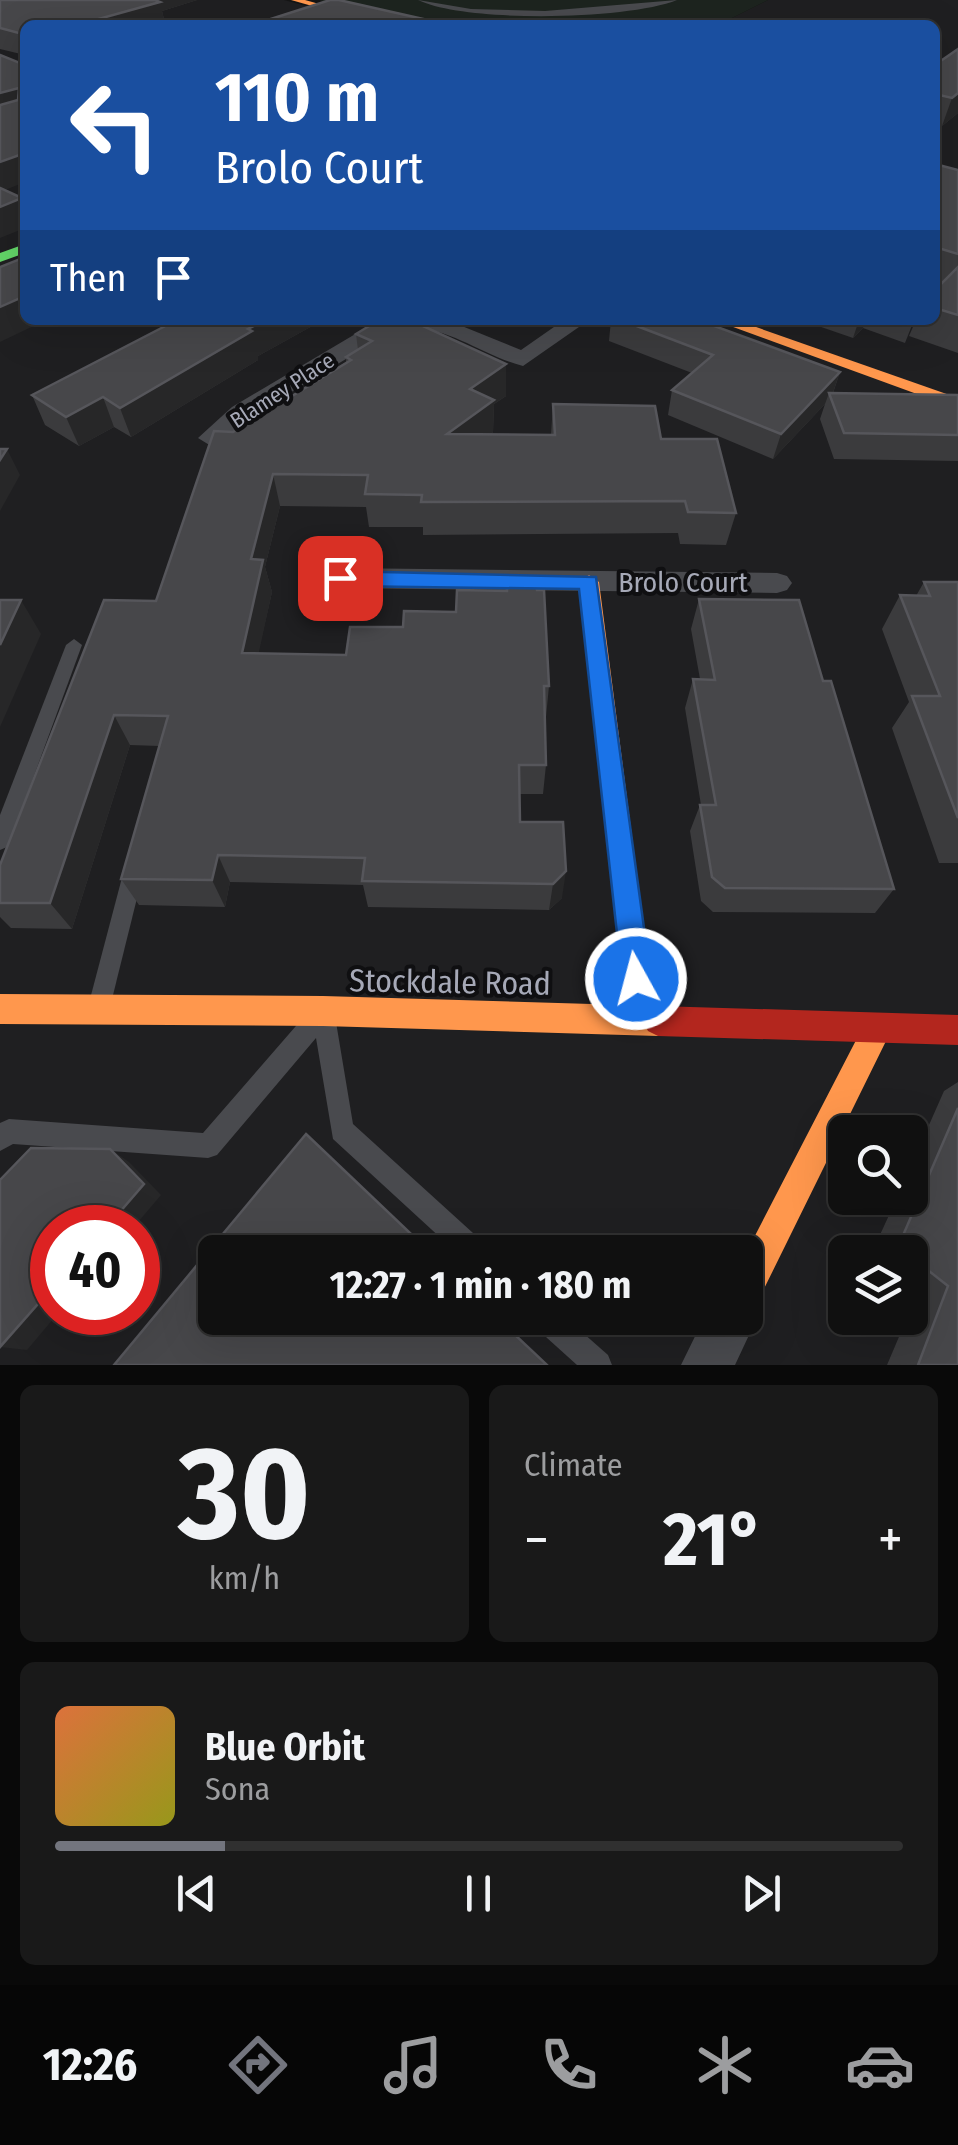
<!DOCTYPE html>
<meta charset="utf-8">
<style>
:root{--surface:#101010;--page:#191919;--text:#f1f3f6;--muted:#9c9d9f;--line:#303030;--accent:#73757e}
body{margin:0;font-family:"Fira Sans Condensed",sans-serif;background:var(--page);color:var(--text);height:100vh;display:flex;flex-direction:column;font-size:38px;white-space:nowrap}
*{box-sizing:border-box;margin:0}
p{font-size:32px;color:var(--muted)}
.icon{flex:none;width:55px;height:55px;fill:none;stroke:currentColor;stroke-width:2;stroke-linecap:round;stroke-linejoin:round}
.map{position:relative;height:1365px;overflow:hidden}
.panel{display:flex;flex-direction:column;gap:20px;padding:20px;background:#090909;flex:1}
.panel>*{flex:none}
.banner{position:absolute;left:20px;top:20px;width:920px;height:305px;border-radius:15px;box-shadow:0 10px 40px #0002,0 0 0 2px var(--line);background:#1a4fa0;color:#fff;overflow:hidden}
.controls{position:absolute;left:828px;top:1115px;display:grid;gap:20px}
.controls a{display:grid;place-items:center;width:100px;height:100px;border-radius:15px;background:var(--surface);box-shadow:0 10px 40px #0002,0 0 0 2px var(--line);font-size:50px}
.speed{position:absolute;left:30px;top:1205px;display:flex;gap:20px;font-size:50px;font-weight:700;text-align:center}
.speed>*{display:grid;place-content:center;width:130px;height:130px;border-radius:50%;background:var(--surface);box-shadow:0 10px 40px #0002,0 0 0 2px var(--line);line-height:1}
.speed .limit{border:15px solid #d22;background:#fff;color:#111}
.pin{position:absolute;display:grid;place-items:center;width:85px;height:85px;color:#fff;margin:-42px;border-radius:20px;box-shadow:0 5px 15px #0006}
.me{position:absolute;width:110px;margin:-55px;rotate:353deg;stroke-linejoin:round;filter:drop-shadow(0 0 8px #0008)}
.turn{display:flex;align-items:center;gap:35px;height:210px;padding:0 30px;font-size:45px}
.turn .icon{width:130px;height:130px;stroke-width:2.5}
.turn b{display:block;font-size:70px;line-height:85px}
.then{display:flex;align-items:center;height:95px;padding:0 30px;background:#0003;gap:20px;font-size:38px}
.big{font-size:75px;font-weight:700;line-height:1.1}
.panel .widget{flex:1;display:flex;flex-direction:column;justify-content:center;gap:15px;min-width:0;padding:0 35px;border-radius:15px;background:var(--page)}
.panel .dial{align-items:center;gap:0}
.dial b{font-size:130px;line-height:1}
.song{display:flex;align-items:center;gap:30px}
.cover{width:120px;height:120px;border-radius:15px;background:linear-gradient(135deg,hsl(20 70% 55%),hsl(60 70% 35%))}
.played{height:10px;border-radius:5px;background:linear-gradient(90deg,var(--accent) 20%,var(--line) 20%)}
.keys{display:flex;justify-content:space-around;direction:ltr}
.heat{display:flex;justify-content:space-between;align-items:center;font-size:55px;direction:ltr}
.panel .tiles{flex:1;display:grid;gap:20px;grid-template-columns:1fr 1fr}
.widget:last-child{grid-column:span 2}
.trip{position:absolute;left:198px;top:1235px;width:565px;height:100px;border-radius:15px;background:var(--surface);box-shadow:0 10px 40px #0002,0 0 0 2px var(--line);font-weight:700;line-height:100px;text-align:center}
.dock{display:flex;height:160px;justify-content:space-around;align-items:center;background:#060606;color:var(--muted)}
.dock .icon{width:70px;height:70px}
.dock .on{color:var(--accent)}
.dock b{font-size:45px;color:var(--text)}
.map>svg:first-child{display:block}
</style>
<div class="map">
<svg width="958" height="1365" viewBox="0 0 958 1365">
<rect width="100%" height="100%" fill="#151515"/>
<path fill="#1f1f21" fill-rule="evenodd" d="M0 0H284L378 25H25V320H935V25H718L768 0H958V1365H0ZM845 1132H910V1198H845ZM52 1228H138V1312H52ZM215 1252H745V1318H215ZM845 1252H910V1318H845Z"/>
<polygon fill="#1d241f" points="319,0 768,0 718,25 416,25"/>
<g fill="none" stroke-linecap="round" stroke-linejoin="round">
<g fill="#494a4e" fill-rule="evenodd">
<path d="M418 0 471 9 545 11 677 0C627 20 466 23 418 0Z"/>
<polygon points="74,639 82,645 10,841 7,847 0,850 0,815 66,645"/>
<polygon points="134,861 141,863 144,870 112,999 109,1007 101,1010 93,1007 90,999 124,870 127,863"/>
<polygon points="325,1011 333,1014 336,1022 353,1124 484,1243 488,1252 456,1252 333,1139 316,1038 217,1155 208,1158 13,1144 0,1151 0,1123 9,1119 203,1133 302,1019 310,1016 315,1018"/>
<polygon points="532,1318 566,1318 608,1355 612,1365 577,1365 536,1328"/>
</g>
<g fill="#494a4e" fill-rule="evenodd">
<path d="M379 320H447L521 350 564 320H589L523 366C479 355 441 319 394 330L250 417 220 443 211 446 198 438 232 407Z"/>
<polygon points="340,568 777,573 787,576 792,583 787,590 777,593 340,588 330,585 325,578 330,571"/>
<polygon points="745,1298 757,1318 735,1365 681,1365 704,1318 745,1318"/>
</g>
<polygon fill="#63d668" fill-rule="evenodd" points="25,244 25,253 0,262 0,253"/>
<g fill="#ff974d" fill-rule="evenodd">
<polygon points="291,0 305,0 394,25 379,25"/>
<polygon points="714,320 736,320 958,398 958,409"/>
<polygon points="589,575 599,582 654,1006 668,1011 673,1021 668,1031 658,1036 323,1026 0,1024 0,994 323,996 625,1005 579,582"/>
<polygon points="877,1014 887,1019 892,1029 887,1039 757,1303 745,1308 745,1255 867,1019"/>
</g>
<polygon fill="#b3261e" fill-rule="evenodd" points="658,1006 958,1015 958,1045 658,1036 648,1031 643,1021 648,1011"/>
</g>
<g fill="#3b3b3d">
<polygon points="0,0 197,0 162,11 165,23 157,25 25,25 25,55 0,49"/>
<polygon points="958,49 958,113 942,126 935,125 935,65"/>
<polygon points="935,164 958,170 958,353 909,336 916,320 935,320 935,290 941,285 935,283"/>
<polygon points="177,320 323,320 258,356 258,360 131,437 114,427 79,446 45,425 32,395"/>
<polygon points="611,320 698,320 840,372 833,393 958,395 958,461 834,459 820,419 825,404 773,459 668,415 672,390 692,373 609,341"/>
<polygon points="801,320 914,320 905,343 863,328 853,338"/>
<polygon points="356,334 506,396 494,404 493,432 491,434 551,435 553,404 661,439 736,513 726,545 680,544 678,533 423,535 423,527 369,527 366,507 280,506 265,567 272,592 258,653 549,686 546,717 545,717 546,765 543,794 520,794 520,822 562,898 549,910 368,907 363,885 230,882 225,907 139,905 121,879 159,746 130,745 72,929 11,928 0,917 0,865 156,601 233,432 346,362 346,357 358,350"/>
<polygon points="924,582 958,582 958,863 939,863 892,728 909,702 882,629 900,595 916,596"/>
<polygon points="699,599 823,681 894,889 875,913 713,912 701,901 690,831 700,805 701,805 685,708 693,679 700,679 691,629"/>
<polygon points="958,1082 958,1365 887,1365 907,1318 910,1318 910,1309 916,1294 910,1289 910,1252 872,1252 897,1198 910,1198 910,1168 944,1091"/>
</g>
<g fill="#272728">
<polygon points="139,0 197,0 162,11 165,23 157,25 77,25"/>
<polygon points="19,88 25,106 0,119 0,93"/>
<polygon points="958,93 958,113 942,126 952,98"/>
<polygon points="25,153 25,182 0,192 0,162"/>
<polygon points="22,198 25,206 25,228 0,238 0,207"/>
<polygon points="25,296 25,320 46,320 0,342 0,307"/>
<polygon points="265,320 323,320 258,356 258,360 131,437 120,408 248,329"/>
<polygon points="859,320 866,320 863,328 853,338"/>
<polygon points="506,364 506,396 494,404 493,432 448,466 447,434 470,389"/>
<polygon points="840,372 831,398 829,393 825,404 773,459 781,434"/>
<polygon points="103,397 114,427 79,446 66,417"/>
<polygon points="7,449 20,475 0,511 0,460"/>
<polygon points="273,474 280,506 265,567 272,592 252,684 242,653 251,559"/>
<polygon points="21,600 41,634 0,727 0,645"/>
<polygon points="114,715 130,745 72,929 50,903"/>
<polygon points="218,855 230,882 225,907 212,880"/>
<polygon points="566,871 562,898 549,910 553,884"/>
<polygon points="110,1149 129,1162 161,1195 133,1228 106,1228"/>
<polygon points="52,1288 52,1312 59,1312 27,1350 0,1347"/>
</g>
<g fill="#47474a" stroke="#56565b" stroke-width="2.5">
<polygon points="0,0 155,0 160,2 77,25 25,25 25,40 21,41 19,33 0,28"/>
<polygon points="330,0 339,0 450,25 252,25"/>
<polygon points="958,49 958,93 952,98 935,94 935,65"/>
<polygon points="0,55 25,65 25,153 0,162 0,105 18,100 19,88 0,93"/>
<polygon points="935,164 958,170 958,254 935,247"/>
<polygon points="0,188 22,198 0,207"/>
<polygon points="25,257 25,296 0,307 0,267"/>
<polygon points="958,267 958,315 935,308 935,290"/>
<polygon points="177,320 265,320 248,329 252,331 120,408 103,397 66,417 32,395"/>
<polygon points="379,320 410,320 506,364 470,389 494,400 447,434 555,435 553,404 655,406 661,439 717,439 736,513 688,512 685,501 421,502 422,495 365,494 368,475 273,474 251,559 263,560 242,653 346,655 350,627 403,627 404,611 456,612 457,590 507,591 507,585 536,585 537,590 544,590 549,686 544,686 546,765 519,765 520,822 563,822 566,871 553,884 362,881 365,858 218,855 212,880 121,879 168,716 114,715 50,903 0,903 0,865 104,600 156,601 214,431 233,432 351,360 346,357 372,341 356,334"/>
<polygon points="621,320 698,320 840,372 781,434 672,390 713,355"/>
<polygon points="829,393 958,395 958,435 844,433"/>
<polygon points="0,449 7,449 0,460"/>
<polygon points="924,582 958,582 958,818 912,696 940,696 900,595 930,596"/>
<polygon points="699,599 799,600 823,681 831,681 894,889 725,888 712,877 700,805 716,805 693,679 715,680"/>
<polygon points="0,600 21,600 0,645"/>
<polygon points="958,1108 958,1365 918,1365 948,1286 910,1256 910,1252 905,1252 898,1247"/>
<polygon points="306,1134 430,1252 215,1252 215,1318 497,1318 547,1365 114,1365"/>
<polygon points="31,1148 110,1149 144,1184 106,1228 52,1228 52,1288 0,1347 0,1180"/>
</g>
<polygon fill="#1a73e8" stroke="#114b97" stroke-width="2.5" points="340,571 596,577 651,979 647,989 636,993 626,989 622,979 579,589 340,586 330,578"/>
<g text-anchor="middle" stroke-width="8" stroke-linejoin="round" paint-order="stroke">
<g font-size="22" fill="#a6a9b7" stroke="#0f0f11">
<text transform="translate(282 390) rotate(-33)" y="8">Blamey Place</text>
</g>
<g font-size="28" fill="#a6a9b7" stroke="#0f0f11">
<text x="683" y="592">Brolo Court</text>
</g>
<g font-size="32" fill="#a6a9b7" stroke="#0f0f11">
<text transform="translate(450 982) rotate(1)" y="11">Stockdale Road</text>
</g>
</g>
</svg>
<div class="controls">
<a><svg class="icon" aria-label="search" viewBox="0 0 24 24"><circle cx="10" cy="10" r="6"/><path d="M15 15l6 6"/></svg></a>
<a><svg class="icon" aria-label="layers" viewBox="0 0 24 24"><path d="M12 4l9 5-9 5-9-5zM3 14l9 5 9-5"/></svg></a>
</div>
<div class="speed"><div class="limit">40</div></div>
<div class="pin" style="left:340px;top:578px;background:#d93025"><svg class="icon" aria-label="arrive" viewBox="0 0 24 24"><path d="M6 21V4h12l-3 4 3 4H6"/></svg></div>
<svg class="me" style="left:636px;top:979px" viewBox="-20 -20 40 40"><circle r="17" fill="#1a73e8" stroke="#fff" stroke-width="3"/><path d="M0-11L8 9 0 5-8 9z" fill="#fff"/></svg>
<div class="trip">12:27 · 1 min · 180 m</div>
<div class="banner">
<div class="turn"><svg class="icon" aria-label="left" viewBox="0 0 24 24"><path d="M17 20v-9H6M10 6l-5 5 5 5"/></svg><div><b>110 m</b>Brolo Court</div></div>
<div class="then">Then<svg class="icon" aria-label="arrive" viewBox="0 0 24 24"><path d="M6 21V4h12l-3 4 3 4H6"/></svg></div>
</div>
</div>
<section class="panel">
<div class="tiles">
<div class="widget dial"><b>30</b><p>km/h</p></div>
<div class="widget"><p>Climate</p>
<div class="heat"><a>−</a><b class="big">21°</b><a>+</a></div>
</div>
<div class="widget">
<div class="song"><i class="cover"></i><div><b>Blue Orbit</b><p>Sona</p></div></div>
<div class="played"></div>
<div class="keys"><svg class="icon" aria-label="previous" viewBox="0 0 24 24"><path d="M18 5L8 12l10 7zM5 5v14"/></svg><svg class="icon" aria-label="pause" viewBox="0 0 24 24"><path d="M8 5v14M16 5v14"/></svg><svg class="icon" aria-label="next" viewBox="0 0 24 24"><path d="M6 5l10 7-10 7zM19 5v14"/></svg></div>
</div>
</div>
</section>
<nav class="dock">
<b>12:26</b>
<svg class="icon on" aria-label="directions" viewBox="0 0 24 24"><path d="M12 3l9 9-9 9-9-9zM9 14v-3h6M13 9l2 2-2 2"/></svg>
<svg class="icon" aria-label="music" viewBox="0 0 24 24"><path d="M9 18V5l10-2v13"/><circle cx="6" cy="18" r="3"/><circle cx="16" cy="16" r="3"/></svg>
<svg class="icon" aria-label="phone" viewBox="0 0 24 24"><path d="M5 4h4l2 5-3 2q2 4 5 5l2-3 5 2v4C11 20 4 13 5 4z"/></svg>
<svg class="icon" aria-label="climate" viewBox="0 0 24 24"><path d="M12 3v18M4 7l16 10M4 17L20 7"/></svg>
<svg class="icon" aria-label="car" viewBox="0 0 24 24"><path d="M5 17H2v-5l4-1 3-4h7l3 4 3 1v5h-3M9 17h6M6 11h13"/><circle cx="7" cy="17" r="2"/><circle cx="17" cy="17" r="2"/></svg>
</nav>
